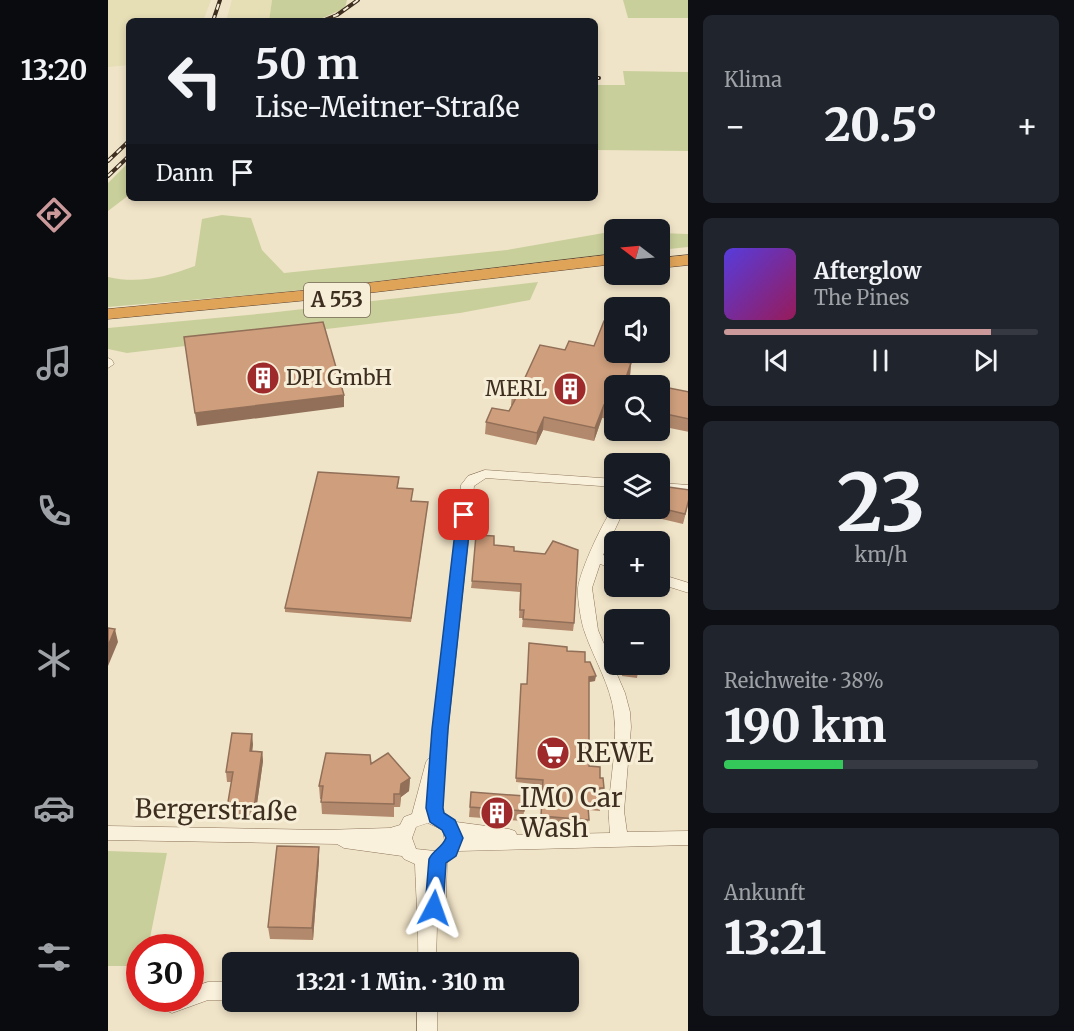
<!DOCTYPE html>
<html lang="de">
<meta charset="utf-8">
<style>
:root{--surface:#171b24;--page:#20242c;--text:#f1f3f6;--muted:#9ea1a6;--line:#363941;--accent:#cc999b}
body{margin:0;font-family:Merriweather,serif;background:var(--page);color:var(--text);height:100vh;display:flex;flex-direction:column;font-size:22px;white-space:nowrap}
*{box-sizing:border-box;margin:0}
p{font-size:20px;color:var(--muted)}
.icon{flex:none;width:33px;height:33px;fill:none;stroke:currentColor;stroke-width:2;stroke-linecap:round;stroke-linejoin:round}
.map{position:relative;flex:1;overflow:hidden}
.panel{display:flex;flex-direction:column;gap:15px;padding:15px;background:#0d0f14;width:386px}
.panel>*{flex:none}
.banner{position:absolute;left:18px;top:18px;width:472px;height:183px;border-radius:9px;box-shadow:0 3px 9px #0003;background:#171b24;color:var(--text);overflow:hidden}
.needle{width:39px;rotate:286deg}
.buttons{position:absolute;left:496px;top:219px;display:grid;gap:12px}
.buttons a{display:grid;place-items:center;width:66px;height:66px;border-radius:9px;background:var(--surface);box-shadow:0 3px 9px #0003;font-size:30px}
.speed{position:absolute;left:18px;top:934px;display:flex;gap:12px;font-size:30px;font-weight:700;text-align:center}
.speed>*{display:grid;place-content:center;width:78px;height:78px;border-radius:50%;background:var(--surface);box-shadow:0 3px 9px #0003;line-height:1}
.speed .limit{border:9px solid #d22;background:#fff;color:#111}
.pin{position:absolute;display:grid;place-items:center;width:51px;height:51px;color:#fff;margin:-26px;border-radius:12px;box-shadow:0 3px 9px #0006}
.me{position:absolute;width:66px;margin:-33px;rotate:4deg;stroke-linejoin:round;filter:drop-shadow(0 0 4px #0008)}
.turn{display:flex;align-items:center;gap:21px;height:126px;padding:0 30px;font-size:27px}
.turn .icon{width:78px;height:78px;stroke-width:2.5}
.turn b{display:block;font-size:42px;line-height:51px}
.then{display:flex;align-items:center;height:57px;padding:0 30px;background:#0003;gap:12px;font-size:22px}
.big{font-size:45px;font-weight:800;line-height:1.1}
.panel .card{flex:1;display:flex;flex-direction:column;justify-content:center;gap:9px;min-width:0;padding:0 21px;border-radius:9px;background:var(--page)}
.panel .dial{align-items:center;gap:0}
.dial b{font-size:78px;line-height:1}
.song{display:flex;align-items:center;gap:18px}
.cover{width:72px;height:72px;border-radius:9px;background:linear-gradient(135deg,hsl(250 70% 55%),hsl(330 70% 35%))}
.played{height:6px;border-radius:3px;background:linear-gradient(90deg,var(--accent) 85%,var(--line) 85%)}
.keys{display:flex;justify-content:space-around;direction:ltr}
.heat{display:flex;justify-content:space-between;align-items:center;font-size:33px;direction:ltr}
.charge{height:9px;border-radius:4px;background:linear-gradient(90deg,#34c759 38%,var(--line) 0)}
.trip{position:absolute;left:114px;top:952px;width:357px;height:60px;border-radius:9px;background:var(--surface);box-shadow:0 3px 9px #0003;font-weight:800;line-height:60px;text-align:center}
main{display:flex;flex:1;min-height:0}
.dock{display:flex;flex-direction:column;width:108px;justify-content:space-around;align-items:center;background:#090b0e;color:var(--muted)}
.dock .icon{width:42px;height:42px}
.dock .selected{color:var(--accent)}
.dock b{font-size:27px;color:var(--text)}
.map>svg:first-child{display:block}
</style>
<main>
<nav class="dock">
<b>13:20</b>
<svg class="icon selected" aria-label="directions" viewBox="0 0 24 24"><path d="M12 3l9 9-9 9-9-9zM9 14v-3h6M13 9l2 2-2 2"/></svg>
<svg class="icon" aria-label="music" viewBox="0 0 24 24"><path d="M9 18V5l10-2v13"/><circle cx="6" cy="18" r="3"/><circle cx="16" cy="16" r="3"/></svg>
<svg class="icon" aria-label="phone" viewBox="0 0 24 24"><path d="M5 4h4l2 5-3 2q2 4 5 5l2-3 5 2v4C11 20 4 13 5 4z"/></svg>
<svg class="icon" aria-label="climate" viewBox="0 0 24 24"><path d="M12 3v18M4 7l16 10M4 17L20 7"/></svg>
<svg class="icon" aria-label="car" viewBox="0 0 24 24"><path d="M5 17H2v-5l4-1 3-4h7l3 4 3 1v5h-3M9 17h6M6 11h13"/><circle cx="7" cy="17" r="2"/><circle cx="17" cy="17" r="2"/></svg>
<svg class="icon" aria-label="filters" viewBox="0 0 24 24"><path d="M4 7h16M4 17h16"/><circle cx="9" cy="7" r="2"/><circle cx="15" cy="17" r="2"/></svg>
</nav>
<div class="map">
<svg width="581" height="1031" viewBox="0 0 581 1031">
<rect width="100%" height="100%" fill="#f0e4c8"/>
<g fill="#e6deb5">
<polygon points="0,0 103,0 95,21 21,21 21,65 0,67"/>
<polygon points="124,0 164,0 161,21 118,21"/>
</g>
<g fill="#c9cf9b">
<polygon points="164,0 239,0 237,8 208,21 161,21"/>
<polygon points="515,0 580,0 580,18 520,18"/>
<polygon points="515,71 580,72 580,151 488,150 488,85 517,85"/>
<polygon points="21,162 21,195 0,211 0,183"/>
<path d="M114 215 143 218 154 250 176 273 399 250 507 231V254L166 293 0 307V277C31 284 58 277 87 266L94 219Z"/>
<polygon points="552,233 580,234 580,247 552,250"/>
<polygon points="430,282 422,300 352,313 19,353 0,349 0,328 160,313"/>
<polygon points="0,851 59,853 40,948 32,948 31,966 0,966"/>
</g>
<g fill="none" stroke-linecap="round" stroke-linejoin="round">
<defs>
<g id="minor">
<polygon points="0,358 4,360 6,364 0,368"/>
<path d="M377 470 507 479V487L378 478 366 486 340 729 334 808 336 815 348 822 401 829 407 831 409 835 502 833C497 793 511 754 506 714 503 686 486 659 477 633 473 623 469 597 470 588 472 570 496 519 507 505V508H517L495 555 507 559V569L492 564 484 588 490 630 517 693 522 712 523 727 516 811 519 832 581 831V845L350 851 339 862 338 897 329 925 328 963H310C311 930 308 897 307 864L296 859 294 856 236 848 229 844 0 840V826L216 830 282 828 292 825 296 817 304 814 318 762 322 757 353 485 360 476ZM320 823 335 830 337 843 327 851 308 849 304 838 308 827Z"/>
<polygon points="552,483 581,485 581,493 552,491"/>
<polygon points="552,574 581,583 581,593 552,584"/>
<polygon points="100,982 124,982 124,1000 100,1000 64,1013 57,1010 54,1004 57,999 82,999 82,988"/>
<rect x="309" y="1002" width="20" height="29"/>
</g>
<g id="highway">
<polygon points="507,254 507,264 191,301 0,319 0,309 191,291"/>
<polygon points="581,255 581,265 552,268 552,258"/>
</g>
</defs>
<use href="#minor" stroke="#8d765c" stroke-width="1"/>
<use href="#highway" stroke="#5b4430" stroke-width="1"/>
<use href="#minor" fill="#faf1dc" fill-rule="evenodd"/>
<use href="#highway" fill="#e0a458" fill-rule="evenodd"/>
<defs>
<g id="rail">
<polyline points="105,21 112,0"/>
<polyline points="214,21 229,15 250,0"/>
<polyline points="256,21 260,21"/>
<polyline points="488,78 491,78"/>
<polyline points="0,161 21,141"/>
<polyline points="0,176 21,156"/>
</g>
</defs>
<use href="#rail" stroke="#3d2e20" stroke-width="4"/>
<use href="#rail" stroke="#f7eed8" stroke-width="2" stroke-dasharray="6" stroke-linecap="butt"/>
</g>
<g fill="#b2896c">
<polygon points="457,350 519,352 515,362 523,363 522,376 507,386 507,420 494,418 486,441 435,430 428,445 377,434 378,422 401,411 404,405 403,405 404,393 415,382"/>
<polygon points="581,392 581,432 552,426 553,413"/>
<polygon points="291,481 289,488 305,489 303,501 320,502 303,622 177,612 177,608"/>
<polygon points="560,487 581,501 575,524 554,519"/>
<polygon points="386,545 406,551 466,623 465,631 414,627 415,618 411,618 412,592 363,588 364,581"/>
<polygon points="459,651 477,662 487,681 481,682 481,766 492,778 496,788 495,793 492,793 492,811 481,810 480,825 433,821 434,785 408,782 413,689"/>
<polygon points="515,664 531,664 529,678 514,676"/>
<polygon points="145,744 144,751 154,752 155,761 147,818 121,817 119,808 124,782 119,782 118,772"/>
<polygon points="263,764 302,778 301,791 293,797 292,807 286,807 286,817 214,814 213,799 212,799 211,786"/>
<polygon points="363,792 416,811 415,821 361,817"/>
<polygon points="211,860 205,940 162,939 160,927"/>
</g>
<g fill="#916f58">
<polygon points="516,352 519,352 511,374 513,361"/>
<polygon points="523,363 522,376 518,386 515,386"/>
<polygon points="236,395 236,407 89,426 87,413"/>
<polygon points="496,405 494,418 486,441 487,428"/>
<polygon points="436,417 435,430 428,445 429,433"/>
<polygon points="7,629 10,642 0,666 0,646"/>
<polygon points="488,676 487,681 480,682 481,677"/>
<polygon points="144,734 145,744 143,761 142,751"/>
<polygon points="154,752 155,761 147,818 146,808"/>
<polygon points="302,778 301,791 293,797 292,807 293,784"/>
<polygon points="211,847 211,860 205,940 204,928"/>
</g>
<g fill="#cf9f7d" stroke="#916f58" stroke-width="1.5">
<polygon points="496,321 507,323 507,352 516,352 513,361 523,363 515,386 507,386 507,408 496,405 487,428 436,417 429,433 378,422 384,408 401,411 410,394 404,393 410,380 415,382 432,345 457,350 461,341 486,346"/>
<polygon points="215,322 236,395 87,413 76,337"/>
<polygon points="561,388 581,392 581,419 553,413"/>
<polygon points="210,472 291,477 289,488 305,489 303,501 320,502 303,618 177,608"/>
<polygon points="560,487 581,490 581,499 577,514 556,509"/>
<polygon points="368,535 386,536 386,545 406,547 406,551 437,554 445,541 470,550 466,623 415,619 416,610 412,610 413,584 364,581"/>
<polygon points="0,628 7,629 0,646"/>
<polygon points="421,643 459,647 459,651 477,652 477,662 482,662 488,676 481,677 481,766 492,767 492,778 495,778 496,788 492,788 492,807 480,806 481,820 433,816 435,780 408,778 413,684 419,684"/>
<polygon points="124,733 144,734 142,751 154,752 146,808 119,808 125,772 118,772"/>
<polygon points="218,753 262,755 263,764 280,753 302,778 293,784 292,794 286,794 286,804 213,802 215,786 211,786"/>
<polygon points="363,792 417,796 416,811 362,807"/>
<polygon points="169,846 211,847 204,928 160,927"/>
</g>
<path fill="#1a73e8" stroke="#114b97" stroke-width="1.5" d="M356 510 363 515 340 729 335 808 336 813 347 820 355 838 348 856 338 863 335 908 333 914 326 916 320 914 317 908 321 859C325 850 334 848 338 838L334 830 322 822 318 808 324 729 349 515Z"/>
<defs>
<symbol id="building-disc" viewBox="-11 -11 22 22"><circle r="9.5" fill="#9e2a2b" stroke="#f7eed8"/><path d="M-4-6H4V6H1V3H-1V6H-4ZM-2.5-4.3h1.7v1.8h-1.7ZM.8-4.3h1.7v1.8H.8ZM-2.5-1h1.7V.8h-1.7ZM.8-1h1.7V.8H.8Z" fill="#fff"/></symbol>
<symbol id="supermarket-disc" viewBox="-11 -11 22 22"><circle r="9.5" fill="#9e2a2b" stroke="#f7eed8"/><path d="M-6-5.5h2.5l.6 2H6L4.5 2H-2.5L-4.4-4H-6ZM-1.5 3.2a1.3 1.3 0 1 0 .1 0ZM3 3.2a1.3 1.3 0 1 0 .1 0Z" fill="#fff"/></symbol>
</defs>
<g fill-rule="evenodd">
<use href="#building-disc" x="136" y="359" width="38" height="38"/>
<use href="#building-disc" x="443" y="370" width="38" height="38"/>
<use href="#supermarket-disc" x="426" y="734" width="38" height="38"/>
<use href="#building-disc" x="370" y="794" width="38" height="38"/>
</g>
<g text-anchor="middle" stroke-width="6" stroke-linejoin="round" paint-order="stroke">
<rect fill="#f7eed8" stroke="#756857" stroke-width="1.5" x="196" y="283" width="66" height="34" rx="4.5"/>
<g font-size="20" font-weight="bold" fill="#3d2e20">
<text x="229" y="307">A 553</text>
</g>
<g font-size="21" fill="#3d2e20" stroke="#f7eed8" text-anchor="start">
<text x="178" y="385">DPI GmbH</text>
<text x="439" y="396" text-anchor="end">MERL</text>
</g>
<g font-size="26" fill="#3d2e20" stroke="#f7eed8" text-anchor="start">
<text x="468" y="762">REWE</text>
<text x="412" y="807">IMO Car<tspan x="412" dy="30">Wash</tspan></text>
</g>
<g font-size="26" fill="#3d2e20" stroke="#f7eed8">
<text transform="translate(108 810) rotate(1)" y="9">Bergerstraße</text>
</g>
</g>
</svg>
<div class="buttons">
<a><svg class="needle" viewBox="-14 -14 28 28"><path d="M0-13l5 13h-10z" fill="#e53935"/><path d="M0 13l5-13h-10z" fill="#9ea1a6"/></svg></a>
<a><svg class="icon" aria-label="sound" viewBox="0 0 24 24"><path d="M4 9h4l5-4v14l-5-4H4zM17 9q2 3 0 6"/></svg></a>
<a><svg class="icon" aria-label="search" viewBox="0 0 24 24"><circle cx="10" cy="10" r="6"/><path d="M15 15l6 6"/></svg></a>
<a><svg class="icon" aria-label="layers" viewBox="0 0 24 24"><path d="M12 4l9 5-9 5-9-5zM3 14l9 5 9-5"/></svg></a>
<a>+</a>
<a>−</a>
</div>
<div class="speed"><div class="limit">30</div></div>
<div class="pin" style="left:356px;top:515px;background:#d93025"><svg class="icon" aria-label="arrive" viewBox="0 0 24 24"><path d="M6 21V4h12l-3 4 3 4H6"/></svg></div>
<svg class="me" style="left:326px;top:908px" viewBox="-20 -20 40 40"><path d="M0-17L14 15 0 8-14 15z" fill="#1a73e8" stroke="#fff" stroke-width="4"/></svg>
<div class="trip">13:21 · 1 Min. · 310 m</div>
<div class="banner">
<div class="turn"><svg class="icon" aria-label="left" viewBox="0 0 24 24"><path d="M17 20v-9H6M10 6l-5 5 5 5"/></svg><div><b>50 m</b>Lise-Meitner-Straße</div></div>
<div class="then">Dann<svg class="icon" aria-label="arrive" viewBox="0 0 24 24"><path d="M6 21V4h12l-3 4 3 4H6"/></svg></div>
</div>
</div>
<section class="panel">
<div class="card"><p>Klima</p>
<div class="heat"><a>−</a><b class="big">20.5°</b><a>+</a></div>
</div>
<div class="card">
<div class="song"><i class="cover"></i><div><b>Afterglow</b><p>The Pines</p></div></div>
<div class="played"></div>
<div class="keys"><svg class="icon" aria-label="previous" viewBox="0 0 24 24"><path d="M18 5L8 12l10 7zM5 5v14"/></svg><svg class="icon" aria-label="pause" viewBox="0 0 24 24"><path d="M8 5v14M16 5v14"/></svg><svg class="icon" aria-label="next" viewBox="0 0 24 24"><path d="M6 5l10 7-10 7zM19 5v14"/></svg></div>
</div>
<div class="card dial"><b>23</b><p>km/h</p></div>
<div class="card"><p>Reichweite · 38%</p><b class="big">190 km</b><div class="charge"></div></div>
<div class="card"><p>Ankunft</p><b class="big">13:21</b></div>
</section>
</main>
